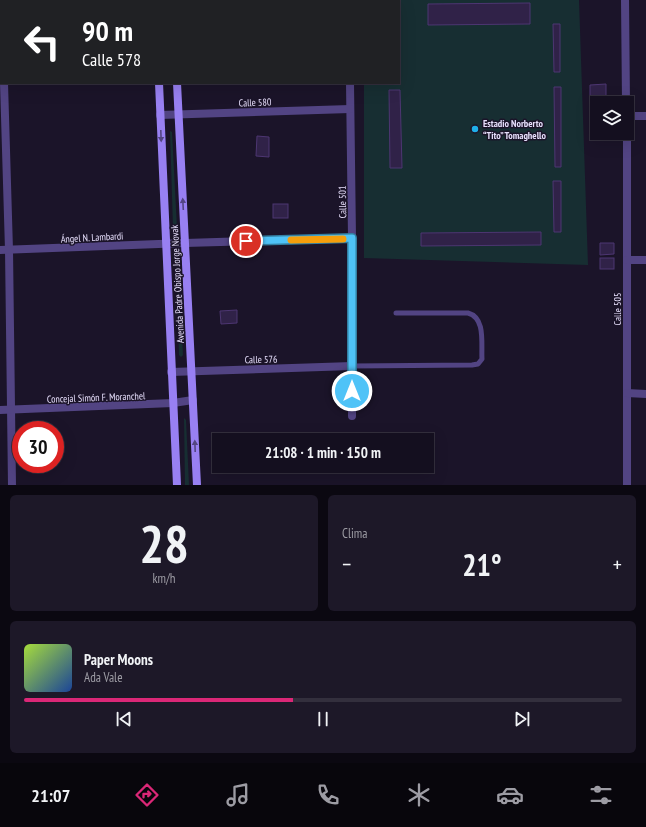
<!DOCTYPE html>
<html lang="es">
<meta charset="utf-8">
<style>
:root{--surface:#140f1f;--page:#1d1828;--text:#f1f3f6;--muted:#9d9ca4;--line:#332f3d;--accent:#db2777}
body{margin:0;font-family:"PT Sans Narrow",sans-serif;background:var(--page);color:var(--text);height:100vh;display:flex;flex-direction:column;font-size:15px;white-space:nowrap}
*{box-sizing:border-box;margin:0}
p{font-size:13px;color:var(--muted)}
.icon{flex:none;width:22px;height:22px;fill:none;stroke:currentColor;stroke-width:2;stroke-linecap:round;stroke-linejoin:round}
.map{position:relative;height:485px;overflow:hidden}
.sheet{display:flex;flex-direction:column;gap:10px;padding:10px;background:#0b0811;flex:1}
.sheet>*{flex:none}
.guide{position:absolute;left:0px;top:0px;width:400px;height:84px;box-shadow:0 4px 16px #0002,0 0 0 1px var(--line);background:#202124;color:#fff;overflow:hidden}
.tools{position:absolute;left:590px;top:96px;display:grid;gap:8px}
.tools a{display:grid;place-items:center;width:44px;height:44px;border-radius:0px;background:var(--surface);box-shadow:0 4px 16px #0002,0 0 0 1px var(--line);font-size:20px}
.speed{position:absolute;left:12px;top:421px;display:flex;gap:8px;font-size:20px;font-weight:700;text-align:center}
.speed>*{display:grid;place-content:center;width:52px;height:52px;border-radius:50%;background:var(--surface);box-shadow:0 4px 16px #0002,0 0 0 1px var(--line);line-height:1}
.speed .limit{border:6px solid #d22;background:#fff;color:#111}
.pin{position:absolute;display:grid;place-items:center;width:34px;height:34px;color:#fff;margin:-17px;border:2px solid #fff;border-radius:50%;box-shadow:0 1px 4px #0007}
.me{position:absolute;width:44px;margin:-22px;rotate:0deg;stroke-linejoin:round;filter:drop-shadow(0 0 3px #0008)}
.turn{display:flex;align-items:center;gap:14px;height:84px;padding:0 16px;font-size:18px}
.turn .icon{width:52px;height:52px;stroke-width:2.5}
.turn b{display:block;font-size:28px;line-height:34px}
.big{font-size:30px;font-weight:700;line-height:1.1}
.sheet .tile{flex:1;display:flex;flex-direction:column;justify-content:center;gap:6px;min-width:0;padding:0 14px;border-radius:6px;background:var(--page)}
.sheet .dial{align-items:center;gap:0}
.dial b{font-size:52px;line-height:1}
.song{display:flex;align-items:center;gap:12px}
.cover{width:48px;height:48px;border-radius:6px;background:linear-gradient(135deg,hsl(80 70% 55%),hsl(220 70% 35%))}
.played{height:4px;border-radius:2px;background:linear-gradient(90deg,var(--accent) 45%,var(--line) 45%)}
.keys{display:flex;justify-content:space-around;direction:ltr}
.heat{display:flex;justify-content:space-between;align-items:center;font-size:22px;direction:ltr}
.sheet .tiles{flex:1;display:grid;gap:10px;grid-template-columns:1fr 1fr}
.tile:last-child{grid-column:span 2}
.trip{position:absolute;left:212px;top:433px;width:222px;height:40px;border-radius:0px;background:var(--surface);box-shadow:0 4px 16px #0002,0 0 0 1px var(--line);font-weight:700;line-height:40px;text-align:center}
.tab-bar{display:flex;height:64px;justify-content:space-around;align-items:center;background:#08060c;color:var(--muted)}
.tab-bar .icon{width:28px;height:28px}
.tab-bar .current{color:var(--accent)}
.tab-bar b{font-size:18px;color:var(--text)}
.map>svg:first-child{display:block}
</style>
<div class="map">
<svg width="646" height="485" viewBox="0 0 646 485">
<rect width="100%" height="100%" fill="#1b1429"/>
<g fill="#172e32">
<polygon points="364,0 579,0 588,265 364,258 364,83 399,83 399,1"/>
<polygon points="170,131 172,132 177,228 176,230 173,229"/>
<polygon points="176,258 178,259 183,355 181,357 179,355"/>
<polygon points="184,418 186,420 189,485 185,485"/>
</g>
<g fill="#302248" stroke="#4d3672">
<polygon points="530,3 530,24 428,25 428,4"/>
<polygon points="553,24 560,24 560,72 554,72"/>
<polygon points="606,84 606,96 590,96 590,85"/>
<polygon points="554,87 561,87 561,167 555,167"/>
<polygon points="389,90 400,90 402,168 390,168"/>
<polygon points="257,136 269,137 269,157 256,156"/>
<polygon points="553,181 561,181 561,232 554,232"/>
<rect x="273" y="204" width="15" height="14"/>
<polygon points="541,232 541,245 421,246 421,233"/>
<polygon points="600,243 614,243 614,254 600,255"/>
<rect x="600" y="258" width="14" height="11"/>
<polygon points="237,310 237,323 221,324 220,311"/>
</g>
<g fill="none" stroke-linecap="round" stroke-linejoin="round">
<path stroke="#524483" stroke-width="5" d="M352 366 472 365 478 364 482 359C481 344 486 318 468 313H396"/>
<g stroke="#524483" stroke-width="8">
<polyline points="2,0 2,1"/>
<polyline points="350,0 350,1"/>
<polyline points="625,0 626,103"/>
<polyline points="0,28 1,28"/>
<polyline points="4,83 9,250 12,485"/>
<polyline points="350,83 352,238 352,416"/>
<polyline points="160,115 350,109"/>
<polyline points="627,116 646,116"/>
<polyline points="627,133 627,485"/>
<polyline points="0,250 185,243 352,238"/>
<polyline points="627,260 646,260"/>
<polyline points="171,372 352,366"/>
<polyline points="627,393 646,394"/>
<polyline points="0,410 173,403 193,400"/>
</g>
<g stroke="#9880f2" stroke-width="8">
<polyline points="175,0 175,1"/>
<polyline points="157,1 157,0"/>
<polyline points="159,83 177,485"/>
<polyline points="177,83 197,485"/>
</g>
</g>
<defs><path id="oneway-solid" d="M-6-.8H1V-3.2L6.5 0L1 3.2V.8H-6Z"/></defs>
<g fill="#534583">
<use href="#oneway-solid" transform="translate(161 136) rotate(88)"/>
<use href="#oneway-solid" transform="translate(183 204) rotate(-93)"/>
<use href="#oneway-solid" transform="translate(195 446) rotate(-92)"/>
</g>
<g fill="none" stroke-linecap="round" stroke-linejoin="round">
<defs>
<polyline id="route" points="246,241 352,238 352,391"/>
</defs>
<use href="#route" stroke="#337fa1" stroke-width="10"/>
<use href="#route" stroke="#4fc3f7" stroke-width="7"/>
<polyline stroke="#f59e0b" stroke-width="7" points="291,240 343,239"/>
</g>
<circle fill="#1fafe8" stroke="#1b1429" stroke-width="1.5" cx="475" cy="129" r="4"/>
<g text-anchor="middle" stroke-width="3" stroke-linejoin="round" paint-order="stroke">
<g font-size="10" fill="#e7dffc" stroke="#1b1429">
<text transform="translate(255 102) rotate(-2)" y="4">Calle 580</text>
<text transform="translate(342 202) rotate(-91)" y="4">Calle 501</text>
<text transform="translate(92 237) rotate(-3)" y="4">Ángel N. Lambardi</text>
<text transform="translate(177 284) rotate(-93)" y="4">Avenida Padre Obispo Jorge Novak</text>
<text transform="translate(617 309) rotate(-90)" y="4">Calle 505</text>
<text transform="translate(261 359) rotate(-1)" y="4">Calle 576</text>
<text transform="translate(96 397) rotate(-2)" y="4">Concejal Simón F. Moranchel</text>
</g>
<g font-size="10" font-weight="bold" fill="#e7dffc" stroke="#1b1429" text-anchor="start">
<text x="483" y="127">Estadio Norberto<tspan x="483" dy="12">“Tito” Tomaghello</tspan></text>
</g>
</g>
</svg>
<div class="tools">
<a><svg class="icon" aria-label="layers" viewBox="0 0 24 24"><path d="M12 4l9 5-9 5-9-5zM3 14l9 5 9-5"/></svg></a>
</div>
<div class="speed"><div class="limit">30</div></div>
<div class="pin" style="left:246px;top:241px;background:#d93025"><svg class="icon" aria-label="arrive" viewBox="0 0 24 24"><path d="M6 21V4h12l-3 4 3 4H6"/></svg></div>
<svg class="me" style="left:352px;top:391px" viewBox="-20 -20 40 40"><circle r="17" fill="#4fc3f7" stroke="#fff" stroke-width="3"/><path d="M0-11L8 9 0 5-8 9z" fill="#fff"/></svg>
<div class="trip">21:08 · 1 min · 150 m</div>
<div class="guide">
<div class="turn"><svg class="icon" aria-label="left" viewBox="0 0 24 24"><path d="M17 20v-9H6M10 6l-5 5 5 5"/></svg><div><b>90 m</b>Calle 578</div></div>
</div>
</div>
<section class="sheet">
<div class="tiles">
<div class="tile dial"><b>28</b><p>km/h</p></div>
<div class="tile"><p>Clima</p>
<div class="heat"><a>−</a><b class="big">21°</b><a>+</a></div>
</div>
<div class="tile">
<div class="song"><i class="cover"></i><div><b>Paper Moons</b><p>Ada Vale</p></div></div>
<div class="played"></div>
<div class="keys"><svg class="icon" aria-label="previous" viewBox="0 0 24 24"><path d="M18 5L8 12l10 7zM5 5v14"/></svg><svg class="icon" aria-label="pause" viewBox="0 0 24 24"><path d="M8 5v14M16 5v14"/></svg><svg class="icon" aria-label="next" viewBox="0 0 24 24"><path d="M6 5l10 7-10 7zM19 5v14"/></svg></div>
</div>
</div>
</section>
<nav class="tab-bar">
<b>21:07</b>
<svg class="icon current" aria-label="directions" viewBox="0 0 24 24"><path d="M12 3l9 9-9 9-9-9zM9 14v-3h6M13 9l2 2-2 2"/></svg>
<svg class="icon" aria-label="music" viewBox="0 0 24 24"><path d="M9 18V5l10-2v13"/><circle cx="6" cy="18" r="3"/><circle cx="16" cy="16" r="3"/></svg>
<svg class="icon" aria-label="phone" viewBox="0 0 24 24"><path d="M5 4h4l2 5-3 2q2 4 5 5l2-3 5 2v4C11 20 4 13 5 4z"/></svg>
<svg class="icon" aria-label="climate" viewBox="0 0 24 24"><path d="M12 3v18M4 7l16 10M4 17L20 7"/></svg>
<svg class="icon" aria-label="car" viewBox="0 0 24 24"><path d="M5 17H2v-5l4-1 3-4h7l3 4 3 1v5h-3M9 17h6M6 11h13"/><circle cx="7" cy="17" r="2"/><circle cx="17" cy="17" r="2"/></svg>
<svg class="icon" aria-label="filters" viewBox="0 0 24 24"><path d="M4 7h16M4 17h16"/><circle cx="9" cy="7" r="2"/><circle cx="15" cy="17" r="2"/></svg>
</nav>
